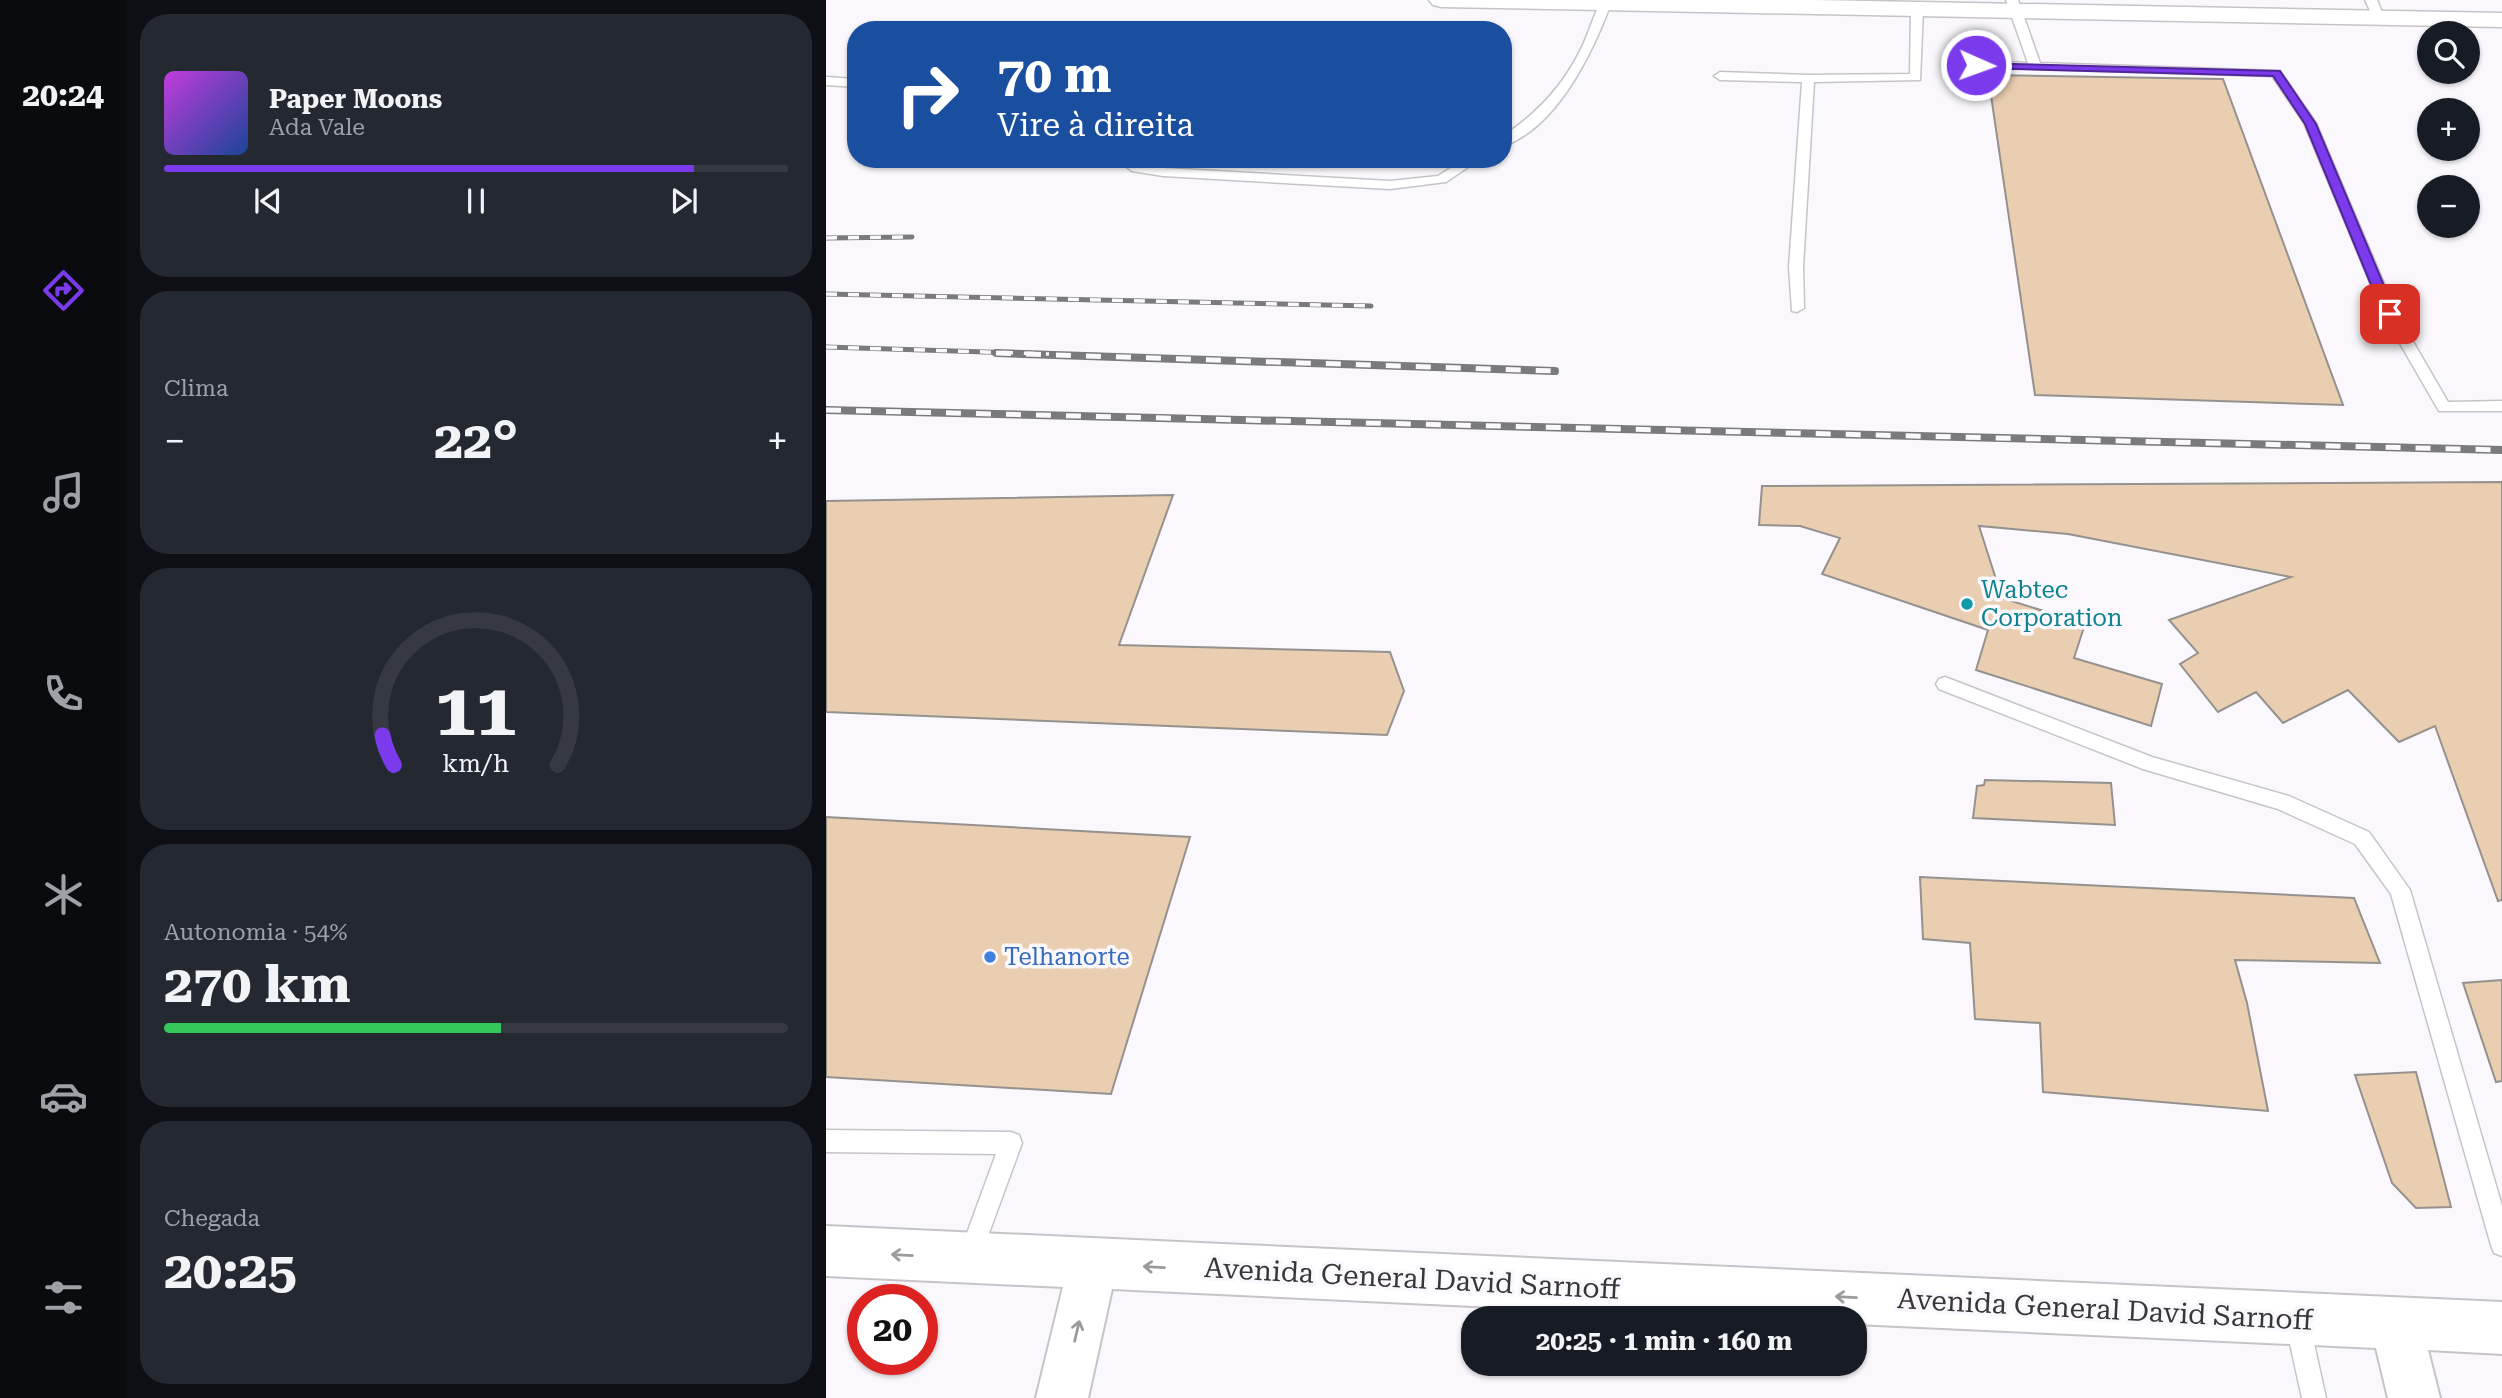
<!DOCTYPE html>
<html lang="pt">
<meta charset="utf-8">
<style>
:root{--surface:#171b24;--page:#242831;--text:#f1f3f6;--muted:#9ea1a6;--line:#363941;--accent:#7c3aed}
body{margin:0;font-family:"Roboto Serif",serif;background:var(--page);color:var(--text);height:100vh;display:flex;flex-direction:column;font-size:26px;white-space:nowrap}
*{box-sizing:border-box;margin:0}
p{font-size:23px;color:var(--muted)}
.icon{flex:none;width:38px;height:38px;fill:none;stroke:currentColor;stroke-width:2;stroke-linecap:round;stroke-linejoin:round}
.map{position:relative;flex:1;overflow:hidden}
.panel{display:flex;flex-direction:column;gap:14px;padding:14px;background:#0d0f14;width:700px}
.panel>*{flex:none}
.banner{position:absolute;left:21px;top:21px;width:665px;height:147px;border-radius:28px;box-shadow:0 2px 5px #0004;background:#1a4fa0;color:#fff;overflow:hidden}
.controls{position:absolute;left:1591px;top:21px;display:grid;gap:14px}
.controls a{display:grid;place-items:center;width:63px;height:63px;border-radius:50%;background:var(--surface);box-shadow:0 2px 5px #0004;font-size:35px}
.speed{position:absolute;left:21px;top:1284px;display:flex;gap:14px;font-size:35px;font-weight:700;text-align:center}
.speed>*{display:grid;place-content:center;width:91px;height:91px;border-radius:50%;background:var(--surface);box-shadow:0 2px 5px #0004;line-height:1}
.speed .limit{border:10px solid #d22;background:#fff;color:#111}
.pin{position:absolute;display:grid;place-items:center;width:60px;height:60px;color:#fff;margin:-30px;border-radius:14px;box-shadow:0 4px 10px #0006}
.me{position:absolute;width:77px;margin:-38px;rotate:92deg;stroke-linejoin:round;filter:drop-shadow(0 0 5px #0008)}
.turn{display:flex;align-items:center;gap:24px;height:147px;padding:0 35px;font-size:32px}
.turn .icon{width:91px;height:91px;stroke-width:2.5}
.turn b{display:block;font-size:49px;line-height:60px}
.big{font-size:52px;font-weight:700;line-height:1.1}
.panel .tile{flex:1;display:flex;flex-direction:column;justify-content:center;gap:10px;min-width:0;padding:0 24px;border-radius:28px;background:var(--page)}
.panel .dial{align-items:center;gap:0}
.dial svg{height:182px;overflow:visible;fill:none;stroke:var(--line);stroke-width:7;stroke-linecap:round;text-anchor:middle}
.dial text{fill:var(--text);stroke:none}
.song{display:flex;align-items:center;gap:21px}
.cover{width:84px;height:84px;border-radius:10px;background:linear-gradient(135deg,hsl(290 70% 55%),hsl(220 70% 35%))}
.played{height:7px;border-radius:4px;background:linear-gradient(90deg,var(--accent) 85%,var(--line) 85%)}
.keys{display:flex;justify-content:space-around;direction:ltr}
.heat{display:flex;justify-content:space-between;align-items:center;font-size:38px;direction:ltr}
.charge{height:10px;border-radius:5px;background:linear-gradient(90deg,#34c759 54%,var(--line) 0)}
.trip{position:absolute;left:635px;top:1306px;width:406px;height:70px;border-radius:28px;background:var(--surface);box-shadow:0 2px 5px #0004;font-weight:700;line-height:70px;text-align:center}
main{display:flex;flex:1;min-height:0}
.menu{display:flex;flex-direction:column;width:126px;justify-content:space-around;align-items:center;background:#090b0e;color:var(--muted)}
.menu .icon{width:49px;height:49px}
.menu .selected{color:var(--accent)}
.menu b{font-size:32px;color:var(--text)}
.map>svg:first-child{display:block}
</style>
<main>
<nav class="menu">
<b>20:24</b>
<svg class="icon selected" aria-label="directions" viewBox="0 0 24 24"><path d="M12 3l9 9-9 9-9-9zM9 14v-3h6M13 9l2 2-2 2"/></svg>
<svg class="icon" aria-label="music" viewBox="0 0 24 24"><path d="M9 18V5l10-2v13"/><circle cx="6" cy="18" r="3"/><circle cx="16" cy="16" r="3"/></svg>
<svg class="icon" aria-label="phone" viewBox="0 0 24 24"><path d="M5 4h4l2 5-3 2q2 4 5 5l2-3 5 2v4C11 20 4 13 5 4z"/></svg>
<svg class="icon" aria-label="climate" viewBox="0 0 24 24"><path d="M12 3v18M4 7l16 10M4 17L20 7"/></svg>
<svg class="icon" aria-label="car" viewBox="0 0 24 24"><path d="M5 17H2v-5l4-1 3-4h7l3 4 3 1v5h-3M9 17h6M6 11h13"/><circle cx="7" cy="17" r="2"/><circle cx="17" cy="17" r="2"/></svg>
<svg class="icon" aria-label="filters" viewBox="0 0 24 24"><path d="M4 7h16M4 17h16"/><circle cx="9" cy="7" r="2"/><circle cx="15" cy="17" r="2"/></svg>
</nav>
<section class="panel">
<div class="tile">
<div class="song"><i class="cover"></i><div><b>Paper Moons</b><p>Ada Vale</p></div></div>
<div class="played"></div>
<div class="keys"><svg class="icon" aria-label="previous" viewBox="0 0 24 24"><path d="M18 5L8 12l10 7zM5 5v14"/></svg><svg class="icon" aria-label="pause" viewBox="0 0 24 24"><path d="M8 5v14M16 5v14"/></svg><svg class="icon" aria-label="next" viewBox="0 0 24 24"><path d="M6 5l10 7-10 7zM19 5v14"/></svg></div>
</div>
<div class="tile"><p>Clima</p>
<div class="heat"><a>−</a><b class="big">22°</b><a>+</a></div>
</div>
<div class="tile dial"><svg viewBox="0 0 100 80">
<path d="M14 69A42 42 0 1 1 86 69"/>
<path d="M14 69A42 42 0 0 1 9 56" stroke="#7c3aed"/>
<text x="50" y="56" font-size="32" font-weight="700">11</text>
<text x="50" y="72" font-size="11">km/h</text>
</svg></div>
<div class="tile"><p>Autonomia · 54%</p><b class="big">270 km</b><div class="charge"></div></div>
<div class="tile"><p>Chegada</p><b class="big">20:25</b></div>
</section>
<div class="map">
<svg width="1676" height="1398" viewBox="0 0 1676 1398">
<rect width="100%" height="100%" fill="#faf8fc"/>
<g fill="#e9ceb1" stroke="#94918e" stroke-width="2">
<polygon points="1162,75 1397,79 1517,405 1209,395"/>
<polygon points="1676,482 1676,900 1672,901 1609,726 1573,742 1522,690 1457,723 1430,692 1392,712 1354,664 1372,653 1343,620 1465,577 1242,534 1153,526 1176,598 1259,624 1248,658 1336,684 1325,726 1150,670 1162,630 996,574 1014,538 974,526 933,525 936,486"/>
<polygon points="347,495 293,645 564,652 578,691 561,735 0,712 0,501"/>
<polygon points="1159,780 1285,783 1289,825 1147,818 1151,786 1158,785"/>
<polygon points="0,817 364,837 285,1094 0,1077"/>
<polygon points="1094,877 1528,898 1554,963 1409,960 1421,1003 1442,1111 1217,1092 1214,1023 1149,1019 1144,943 1097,939"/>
<polygon points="1676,980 1676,1081 1670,1082 1637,983"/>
<polygon points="1590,1072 1625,1207 1590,1208 1566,1183 1529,1075"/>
</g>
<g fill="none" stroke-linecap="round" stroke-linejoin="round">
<defs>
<g id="service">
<polygon points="1180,0 1192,0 1214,63 1454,71 1490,123 1571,314 1622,402 1676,401 1676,411 1613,411 1557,314 1478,123 1446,76 1146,67 1144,65 1150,61 1202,63"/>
<polygon points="1539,0 1551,0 1558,17 1556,19 1548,19"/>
<path d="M775 1 785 3C767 52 731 128 677 146V136C712 113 738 85 756 47 763 32 768 15 775 1Z"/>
<polygon points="1091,6 1097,9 1094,80 988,82 977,267 978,308 971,312 966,311 963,267 976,82 894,80 888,76 894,72 982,75 1084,74 1085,9"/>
<polygon points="0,77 30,79 30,87 0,85"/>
<path d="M290 159C306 159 320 166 337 168L564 181 612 176 639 159H654L620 182 564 189 337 176 306 171Z"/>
<polygon points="1119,677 1326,757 1463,796 1543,832 1584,890 1676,1206 1676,1256 1668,1253 1665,1245 1565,894 1529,844 1452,809 1317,769 1113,689 1110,684 1113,679"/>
<polygon points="0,1130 185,1132 193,1135 196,1143 152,1263 144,1266 136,1263 133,1255 170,1154 0,1152"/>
<polygon points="1471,1309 1479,1313 1483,1321 1500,1398 1476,1398 1459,1321 1463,1313"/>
</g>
<polygon id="minor" points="603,0 989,0 1676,13 1676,27 615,7 607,5"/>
<polygon id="secondary" points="0,1226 1676,1302 1676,1354 1602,1350 1614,1398 1562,1398 1550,1348 1029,1324 1029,1318 904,1318 286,1289 262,1398 210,1398 237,1287 0,1276"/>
</defs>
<use href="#service" stroke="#c6c4c8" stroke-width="3"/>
<use href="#minor" stroke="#c6c4c8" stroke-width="3"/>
<use href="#secondary" stroke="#c6c4c8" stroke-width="4"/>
<use href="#service" fill="#fff" fill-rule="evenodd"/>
<use href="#minor" fill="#fff" fill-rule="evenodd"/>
<use href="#secondary" fill="#fff" fill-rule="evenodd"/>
<defs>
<g id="rail-far1">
<polyline points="0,238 86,237"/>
<polyline points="0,294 545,306"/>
<polyline points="0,347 223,354"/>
</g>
<g id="rail">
<polyline points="170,353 729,371"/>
<polyline points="0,410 1676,450"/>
</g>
</defs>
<use href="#rail-far1" stroke="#7a797c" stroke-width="5"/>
<use href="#rail" stroke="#7a797c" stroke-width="8"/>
<use href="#rail-far1" stroke="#faf8fc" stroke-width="3.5" stroke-dasharray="11" stroke-linecap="butt"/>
<use href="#rail" stroke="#faf8fc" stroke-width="5" stroke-dasharray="15" stroke-linecap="butt"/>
</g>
<defs><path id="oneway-shaft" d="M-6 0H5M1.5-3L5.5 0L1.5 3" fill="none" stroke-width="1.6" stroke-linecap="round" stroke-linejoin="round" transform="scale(1.75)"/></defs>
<g stroke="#9b9a9c">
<use href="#oneway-shaft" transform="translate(76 1255) rotate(-177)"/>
<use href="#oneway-shaft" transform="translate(328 1267) rotate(-177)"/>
<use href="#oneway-shaft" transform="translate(1020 1297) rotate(-177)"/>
<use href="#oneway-shaft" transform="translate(251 1331) rotate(-77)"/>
</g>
<polygon fill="#7c3aed" stroke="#51269a" stroke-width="2" points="1146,63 1454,71 1490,124 1570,314 1564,318 1557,314 1479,124 1447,76 1150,68 1146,67"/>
<circle fill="#0f9aa8" stroke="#faf8fc" stroke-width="2.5" cx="1141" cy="604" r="7"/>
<circle fill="#3f7fe0" stroke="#faf8fc" stroke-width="2.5" cx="164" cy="957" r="7"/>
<g text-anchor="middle" stroke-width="7" stroke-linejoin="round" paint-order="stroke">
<g font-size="24" fill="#0d838f" stroke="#faf8fc" text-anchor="start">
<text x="1155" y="598">Wabtec<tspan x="1155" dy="28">Corporation</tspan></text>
</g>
<g font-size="24" fill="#366cbe" stroke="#faf8fc" text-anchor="start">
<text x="178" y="965">Telhanorte</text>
</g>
<g font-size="28" fill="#373638" stroke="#faf8fc">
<text transform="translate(586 1278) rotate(3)" y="10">Avenida General David Sarnoff</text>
<text transform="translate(1279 1309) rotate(3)" y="10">Avenida General David Sarnoff</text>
</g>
</g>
</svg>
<div class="controls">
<a><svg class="icon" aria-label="search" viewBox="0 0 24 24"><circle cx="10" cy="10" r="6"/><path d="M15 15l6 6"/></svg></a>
<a>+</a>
<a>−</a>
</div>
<div class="speed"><div class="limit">20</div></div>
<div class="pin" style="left:1564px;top:314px;background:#d93025"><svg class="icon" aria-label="arrive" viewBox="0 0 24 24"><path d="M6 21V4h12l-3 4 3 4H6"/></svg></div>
<svg class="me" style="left:1150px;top:65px" viewBox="-20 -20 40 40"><circle r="17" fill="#7c3aed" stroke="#fff" stroke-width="3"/><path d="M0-11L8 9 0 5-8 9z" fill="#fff"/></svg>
<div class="trip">20:25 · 1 min · 160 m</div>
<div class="banner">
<div class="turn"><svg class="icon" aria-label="right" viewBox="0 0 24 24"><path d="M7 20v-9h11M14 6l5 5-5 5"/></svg><div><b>70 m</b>Vire à direita</div></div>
</div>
</div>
</main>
